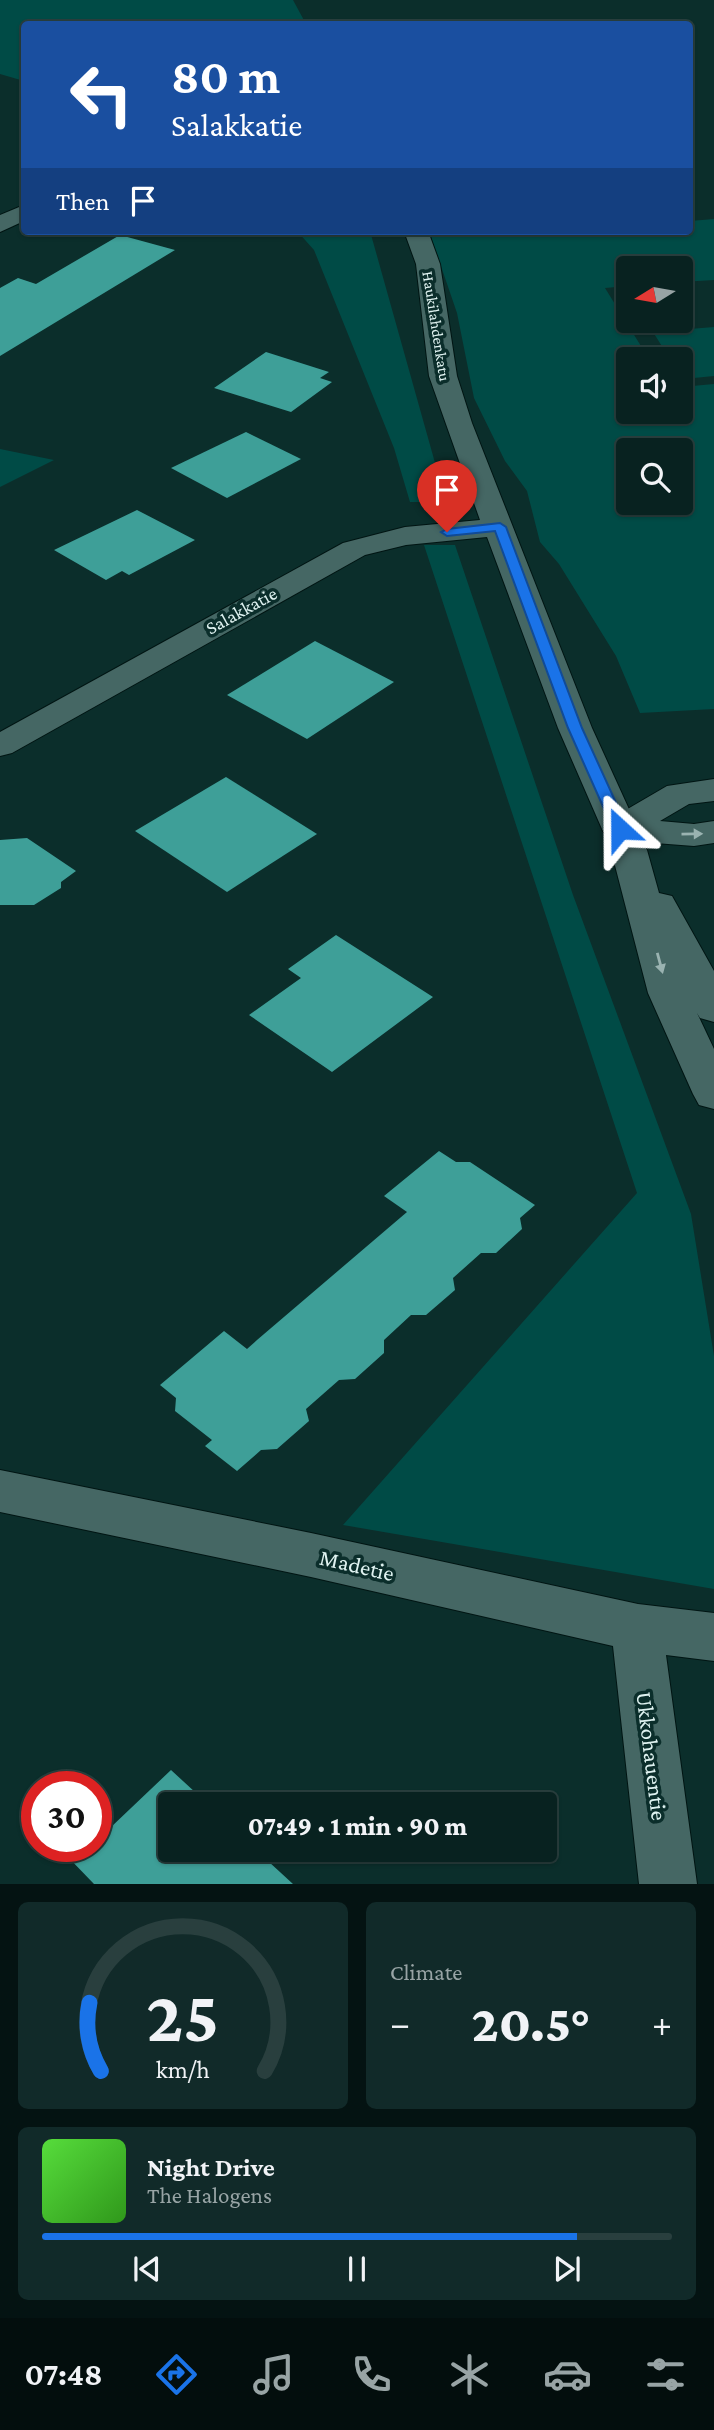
<!DOCTYPE html>
<meta charset="utf-8">
<style>
:root{--surface:#082220;--page:#112a29;--text:#f1f3f6;--muted:#98a4a5;--line:#293f3e;--accent:#1a73e8}
body{margin:0;font-family:"Crimson Pro",serif;background:var(--page);color:var(--text);height:100vh;display:flex;flex-direction:column;font-size:26px;white-space:nowrap}
*{box-sizing:border-box;margin:0}
p{font-size:23px;color:var(--muted)}
.icon{flex:none;width:38px;height:38px;fill:none;stroke:currentColor;stroke-width:2;stroke-linecap:round;stroke-linejoin:round}
.map{position:relative;height:1884px;overflow:hidden}
.drawer{display:flex;flex-direction:column;gap:18px;padding:18px;background:#041312;flex:1}
.drawer>*{flex:none}
.guide{position:absolute;left:21px;top:21px;width:672px;height:214px;border-radius:7px;box-shadow:0 2px 5px #0004,0 0 0 2px var(--line);background:#1a4fa0;color:#fff;overflow:hidden}
.needle{width:46px;rotate:259deg}
.tools{position:absolute;left:616px;top:256px;display:grid;gap:14px}
.tools a{display:grid;place-items:center;width:77px;height:77px;border-radius:7px;background:var(--surface);box-shadow:0 2px 5px #0004,0 0 0 2px var(--line);font-size:35px}
.speed{position:absolute;left:21px;top:1771px;display:flex;gap:14px;font-size:35px;font-weight:700;text-align:center}
.speed>*{display:grid;place-content:center;width:91px;height:91px;border-radius:50%;background:var(--surface);box-shadow:0 2px 5px #0004,0 0 0 2px var(--line);line-height:1}
.speed .limit{border:10px solid #d22;background:#fff;color:#111}
.pin{position:absolute;display:grid;place-items:center;width:60px;height:60px;color:#fff;margin:-72px -30px;border-radius:50% 50% 50% 0;rotate:-45deg;box-shadow:0 0 7px #0007}
.pin .icon{rotate:45deg}
.me{position:absolute;width:77px;margin:-38px;rotate:336deg;stroke-linejoin:round;filter:drop-shadow(0 0 5px #0008)}
.turn{display:flex;align-items:center;gap:24px;height:147px;padding:0 35px;font-size:32px}
.turn .icon{width:91px;height:91px;stroke-width:2.5}
.turn b{display:block;font-size:49px;line-height:60px}
.then{display:flex;align-items:center;height:66px;padding:0 35px;background:#0003;gap:14px;font-size:26px}
.big{font-size:52px;font-weight:800;line-height:1.1}
.drawer .tile{flex:1;display:flex;flex-direction:column;justify-content:center;gap:10px;min-width:0;padding:0 24px;border-radius:10px;background:var(--page)}
.drawer .dial{align-items:center;gap:0}
.dial svg{height:182px;overflow:visible;fill:none;stroke:var(--line);stroke-width:7;stroke-linecap:round;text-anchor:middle}
.dial text{fill:var(--text);stroke:none}
.song{display:flex;align-items:center;gap:21px}
.cover{width:84px;height:84px;border-radius:10px;background:linear-gradient(135deg,hsl(110 70% 55%),hsl(110 70% 35%))}
.played{height:7px;border-radius:4px;background:linear-gradient(90deg,var(--accent) 85%,var(--line) 85%)}
.keys{display:flex;justify-content:space-around;direction:ltr}
.heat{display:flex;justify-content:space-between;align-items:center;font-size:38px;direction:ltr}
.drawer .tiles{flex:1;display:grid;gap:18px;grid-template-columns:1fr 1fr}
.tile:last-child{grid-column:span 2}
.trip{position:absolute;left:158px;top:1792px;width:399px;height:70px;border-radius:7px;background:var(--surface);box-shadow:0 2px 5px #0004,0 0 0 2px var(--line);font-weight:800;line-height:70px;text-align:center}
.tabs{display:flex;height:112px;justify-content:space-around;align-items:center;background:#030e0d;color:var(--muted)}
.tabs .icon{width:49px;height:49px}
.tabs .on{color:var(--accent)}
.tabs b{font-size:32px;color:var(--text)}
.map>svg:first-child{display:block}
</style>
<div class="map">
<svg width="714" height="1884" viewBox="0 0 714 1884">
<rect width="100%" height="100%" fill="#0b2e2b"/>
<g fill="#004b46" fill-rule="evenodd">
<polygon points="0,0 293,0 306,24 24,24 24,81 0,74"/>
<path d="M714 219V280L681 282V268H628V286L605 288 649 359H628V411H681V387L714 384V709L640 713 616 656 559 564 540 542 527 491 505 461 474 398 457 313 429 231H690V221ZM628 450H681V502H628Z"/>
<polygon points="297,231 370,231 446,502 410,502 394,448 314,250"/>
<polygon points="714,327 714,376 684,379 681,374 681,359 670,359 653,332"/>
<polygon points="0,449 54,460 0,487"/>
<polygon points="424,545 455,545 573,895 691,1214 714,1356 714,1589 343,1525 637,1193"/>
</g>
<g fill="#3e9f98">
<polygon points="120,235 175,250 0,356 0,288 18,278 36,284"/>
<polygon points="266,352 329,372 320,378 332,382 291,412 214,388"/>
<polygon points="246,432 301,459 227,498 171,468"/>
<polygon points="137,510 195,540 129,575 122,571 106,580 54,550"/>
<polygon points="315,641 394,682 307,739 227,695"/>
<polygon points="226,777 317,834 227,892 135,831"/>
<polygon points="27,838 76,871 61,882 61,888 34,905 0,905 0,840"/>
<polygon points="336,935 433,997 332,1072 249,1015 301,978 288,969"/>
<polygon points="439,1151 456,1162 470,1162 535,1205 520,1218 522,1229 496,1253 481,1253 453,1278 455,1290 426,1315 411,1315 384,1340 384,1353 355,1379 339,1380 306,1409 309,1421 277,1449 261,1450 237,1471 205,1446 212,1440 175,1411 176,1398 160,1385 224,1331 247,1349 257,1340 407,1212 384,1196"/>
<polygon points="171,1770 208,1804 170,1804 170,1850 256,1850 293,1884 94,1884 66,1855 75,1846 96,1846 96,1826 102,1820 110,1828"/>
</g>
<g fill="none" stroke-linecap="round" stroke-linejoin="round">
<defs>
<g id="minor">
<polygon points="24,205 24,221 0,232 0,215"/>
<polygon points="404,231 428,231 440,264 457,376 472,423 592,728 638,829 633,837 620,840 607,837 602,829 558,728 487,537 406,545 365,555 12,753 0,756 0,732 343,543 405,527 480,520 429,376 416,264"/>
<polygon points="0,1470 311,1533 638,1604 714,1613 714,1661 666,1655 697,1884 639,1884 613,1646 311,1577 0,1512"/>
</g>
<polygon id="secondary" points="714,779 714,801 689,804 660,821 694,824 714,821 714,843 694,846 642,842 647,850 659,893 672,896 714,971 714,1022 700,1018 697,1013 714,1049 714,1109 699,1105 693,1094 648,993 611,850 616,842 621,840 607,837 602,829 607,821 667,786"/>
</defs>
<use href="#minor" stroke="#001513" stroke-width="2"/>
<use href="#secondary" stroke="#001513" stroke-width="2"/>
<use href="#minor" fill="#456764" fill-rule="evenodd"/>
<use href="#secondary" fill="#456764" fill-rule="evenodd"/>
</g>
<defs><path id="oneway-solid" d="M-6-.8H1V-3.2L6.5 0L1 3.2V.8H-6Z" transform="scale(1.75)"/></defs>
<g fill="#9ab3b1">
<use href="#oneway-solid" transform="translate(692 834) rotate(-1)"/>
<use href="#oneway-solid" transform="translate(660 963) rotate(75)"/>
</g>
<polygon fill="#1a73e8" stroke="#114b97" stroke-width="2" points="500,523 506,527 582,728 628,829 626,833 620,834 613,829 568,728 495,531 447,536 441,532 447,529"/>
<g text-anchor="middle" stroke-width="7" stroke-linejoin="round" paint-order="stroke">
<g font-size="16" fill="#dff2f0" stroke="#0b2e2b">
<text transform="translate(437 326) rotate(81)" y="6">Haukilahdenkatu</text>
</g>
<g font-size="19" fill="#dff2f0" stroke="#0b2e2b">
<text transform="translate(241 610) rotate(-29)" y="7">Salakkatie</text>
</g>
<g font-size="23" fill="#dff2f0" stroke="#0b2e2b">
<text transform="translate(357 1565) rotate(13)" y="8">Madetie</text>
<text transform="translate(652 1756) rotate(83)" y="8">Ukkohauentie</text>
</g>
</g>
</svg>
<div class="tools">
<a><svg class="needle" viewBox="-14 -14 28 28"><path d="M0-13l5 13h-10z" fill="#e53935"/><path d="M0 13l5-13h-10z" fill="#98a4a5"/></svg></a>
<a><svg class="icon" aria-label="sound" viewBox="0 0 24 24"><path d="M4 9h4l5-4v14l-5-4H4zM17 9q2 3 0 6"/></svg></a>
<a><svg class="icon" aria-label="search" viewBox="0 0 24 24"><circle cx="10" cy="10" r="6"/><path d="M15 15l6 6"/></svg></a>
</div>
<div class="speed"><div class="limit">30</div></div>
<div class="pin" style="left:447px;top:532px;background:#d93025"><svg class="icon" aria-label="arrive" viewBox="0 0 24 24"><path d="M6 21V4h12l-3 4 3 4H6"/></svg></div>
<svg class="me" style="left:620px;top:829px" viewBox="-20 -20 40 40"><path d="M0-17L14 15 0 8-14 15z" fill="#1a73e8" stroke="#fff" stroke-width="4"/></svg>
<div class="trip">07:49 · 1 min · 90 m</div>
<div class="guide">
<div class="turn"><svg class="icon" aria-label="left" viewBox="0 0 24 24"><path d="M17 20v-9H6M10 6l-5 5 5 5"/></svg><div><b>80 m</b>Salakkatie</div></div>
<div class="then">Then<svg class="icon" aria-label="arrive" viewBox="0 0 24 24"><path d="M6 21V4h12l-3 4 3 4H6"/></svg></div>
</div>
</div>
<section class="drawer">
<div class="tiles">
<div class="tile dial"><svg viewBox="0 0 100 80">
<path d="M14 69A42 42 0 1 1 86 69"/>
<path d="M14 69A42 42 0 0 1 9 39" stroke="#1a73e8"/>
<text x="50" y="56" font-size="32" font-weight="700">25</text>
<text x="50" y="72" font-size="11">km/h</text>
</svg></div>
<div class="tile"><p>Climate</p>
<div class="heat"><a>−</a><b class="big">20.5°</b><a>+</a></div>
</div>
<div class="tile">
<div class="song"><i class="cover"></i><div><b>Night Drive</b><p>The Halogens</p></div></div>
<div class="played"></div>
<div class="keys"><svg class="icon" aria-label="previous" viewBox="0 0 24 24"><path d="M18 5L8 12l10 7zM5 5v14"/></svg><svg class="icon" aria-label="pause" viewBox="0 0 24 24"><path d="M8 5v14M16 5v14"/></svg><svg class="icon" aria-label="next" viewBox="0 0 24 24"><path d="M6 5l10 7-10 7zM19 5v14"/></svg></div>
</div>
</div>
</section>
<nav class="tabs">
<b>07:48</b>
<svg class="icon on" aria-label="directions" viewBox="0 0 24 24"><path d="M12 3l9 9-9 9-9-9zM9 14v-3h6M13 9l2 2-2 2"/></svg>
<svg class="icon" aria-label="music" viewBox="0 0 24 24"><path d="M9 18V5l10-2v13"/><circle cx="6" cy="18" r="3"/><circle cx="16" cy="16" r="3"/></svg>
<svg class="icon" aria-label="phone" viewBox="0 0 24 24"><path d="M5 4h4l2 5-3 2q2 4 5 5l2-3 5 2v4C11 20 4 13 5 4z"/></svg>
<svg class="icon" aria-label="climate" viewBox="0 0 24 24"><path d="M12 3v18M4 7l16 10M4 17L20 7"/></svg>
<svg class="icon" aria-label="car" viewBox="0 0 24 24"><path d="M5 17H2v-5l4-1 3-4h7l3 4 3 1v5h-3M9 17h6M6 11h13"/><circle cx="7" cy="17" r="2"/><circle cx="17" cy="17" r="2"/></svg>
<svg class="icon" aria-label="filters" viewBox="0 0 24 24"><path d="M4 7h16M4 17h16"/><circle cx="9" cy="7" r="2"/><circle cx="15" cy="17" r="2"/></svg>
</nav>
